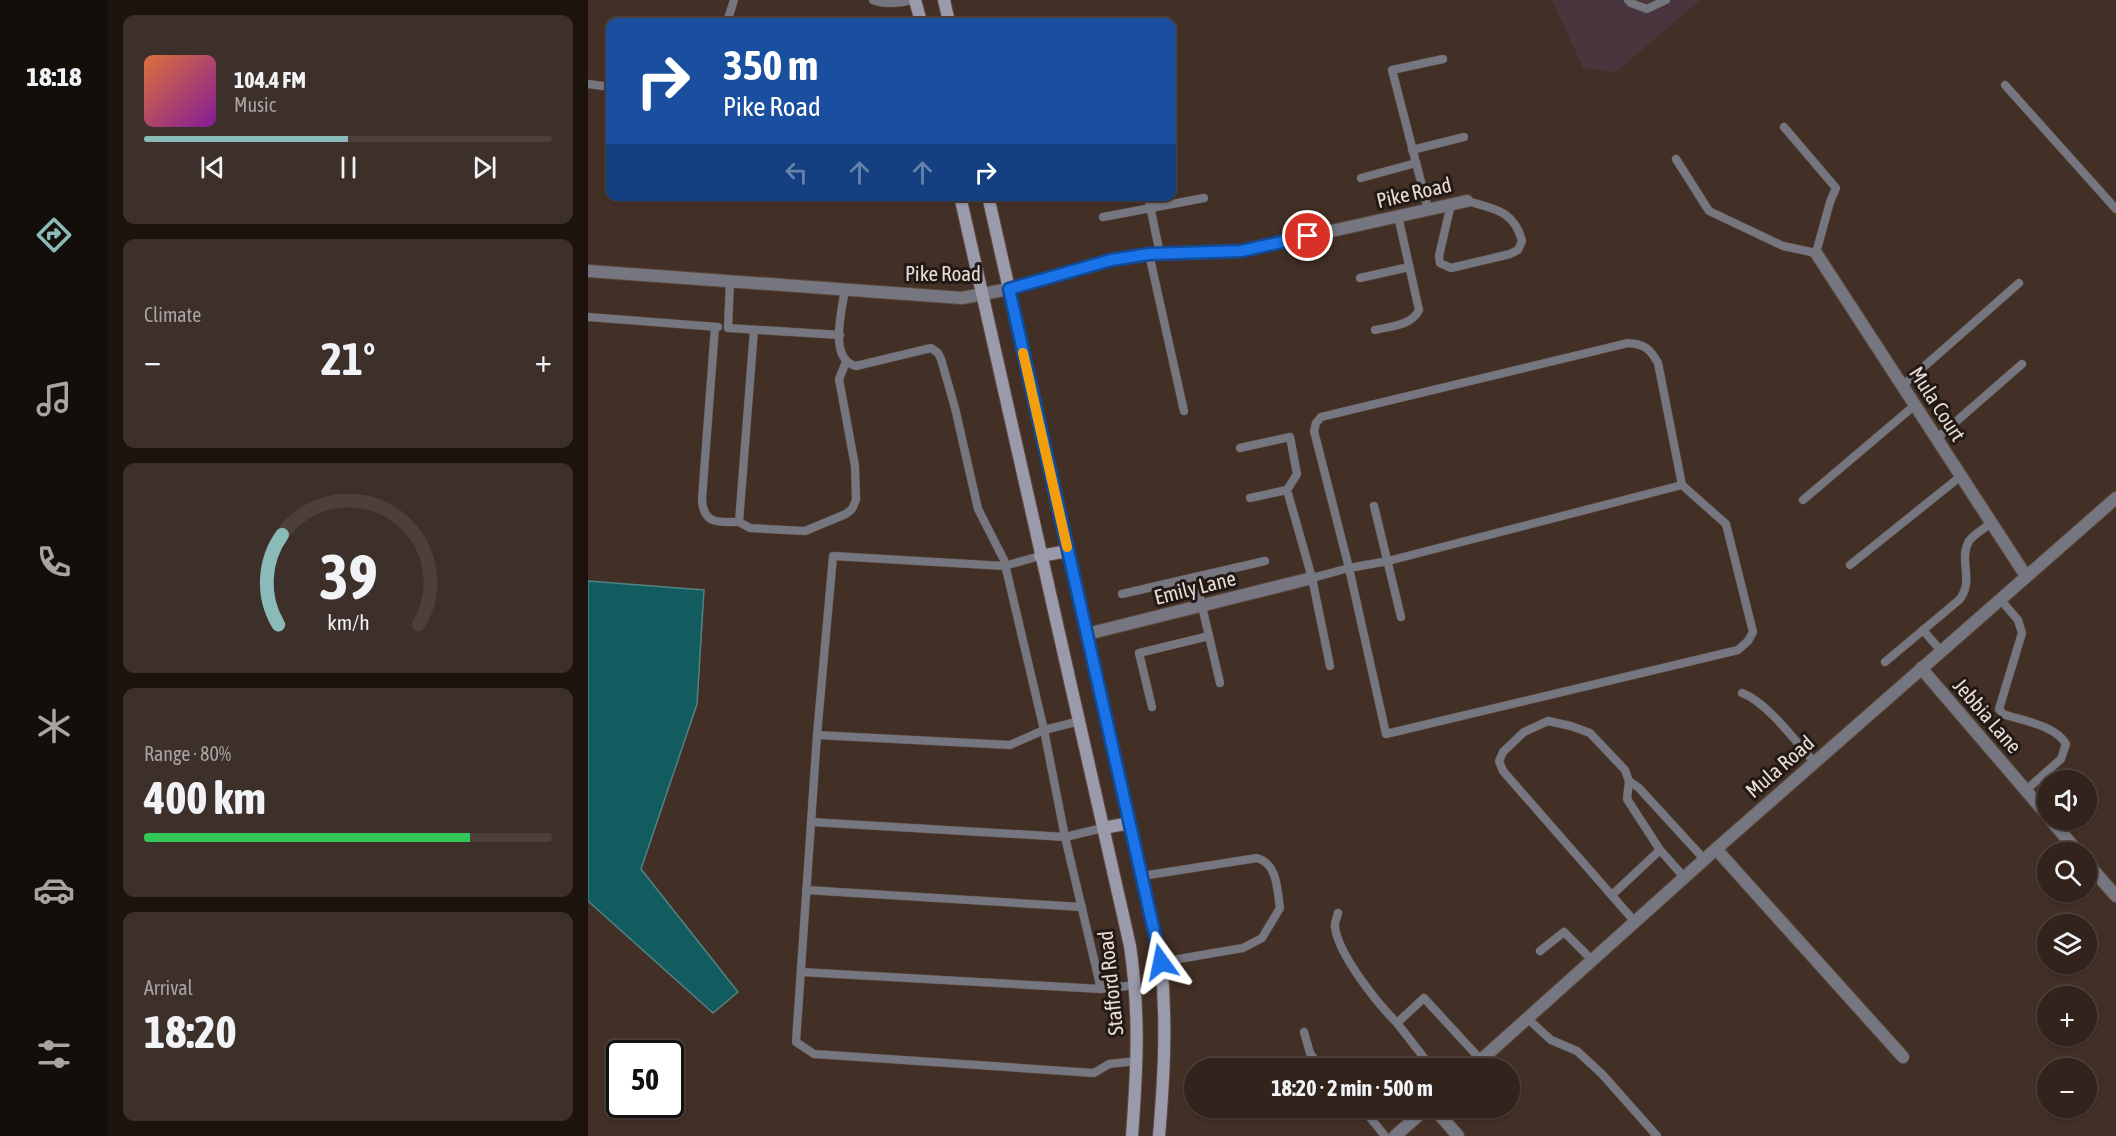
<!DOCTYPE html>
<meta charset="utf-8">
<style>
:root{--surface:#32231c;--page:#3d2f29;--text:#f1f3f6;--muted:#a8a4a3;--line:#4d403b;--accent:#8bbbb9}
body{margin:0;font-family:"Asap Condensed",sans-serif;background:var(--page);color:var(--text);height:100vh;display:flex;flex-direction:column;font-size:22px;white-space:nowrap}
*{box-sizing:border-box;margin:0}
p{font-size:20px;color:var(--muted)}
.icon{flex:none;width:33px;height:33px;fill:none;stroke:currentColor;stroke-width:2;stroke-linecap:round;stroke-linejoin:round}
.map{position:relative;flex:1;overflow:hidden}
.details{display:flex;flex-direction:column;gap:15px;padding:15px;background:#1c130f;width:480px}
.details>*{flex:none}
.banner{position:absolute;left:18px;top:18px;width:570px;height:183px;border-radius:12px;box-shadow:0 2px 4px #0004,0 0 0 2px var(--line);background:#1a4fa0;color:#fff;overflow:hidden}
.tools{position:absolute;left:1449px;top:770px;display:grid;gap:12px}
.tools a{display:grid;place-items:center;width:60px;height:60px;border-radius:50%;background:var(--surface);box-shadow:0 2px 4px #0004,0 0 0 2px var(--line);font-size:30px}
.speed{position:absolute;left:18px;top:1040px;display:flex;gap:12px;font-size:30px;font-weight:700;text-align:center}
.speed>*{display:grid;place-content:center;width:78px;height:78px;border-radius:50%;background:var(--surface);box-shadow:0 2px 4px #0004,0 0 0 2px var(--line);line-height:1}
.speed .limit{border:3px solid #111;border-radius:9px;background:#fff;color:#111}
.pin{position:absolute;display:grid;place-items:center;width:51px;height:51px;color:#fff;margin:-26px;border:3px solid #fff;border-radius:50%;box-shadow:0 2px 6px #0007}
.me{position:absolute;width:66px;margin:-33px;rotate:348deg;stroke-linejoin:round;filter:drop-shadow(0 0 4px #0008)}
.turn{display:flex;align-items:center;gap:21px;height:126px;padding:0 18px;font-size:27px}
.turn .icon{width:78px;height:78px;stroke-width:2.5}
.turn b{display:block;font-size:42px;line-height:51px}
.lanes{display:flex;align-items:center;height:57px;padding:0 18px;background:#0003;justify-content:center;gap:30px;direction:ltr}
.lanes .off{opacity:.35}
.big{font-size:45px;font-weight:700;line-height:1.1}
.details .card{flex:1;display:flex;flex-direction:column;justify-content:center;gap:9px;min-width:0;padding:0 21px;border-radius:12px;background:var(--page)}
.details .dial{align-items:center;gap:0}
.dial svg{height:156px;overflow:visible;fill:none;stroke:var(--line);stroke-width:7;stroke-linecap:round;text-anchor:middle}
.dial text{fill:var(--text);stroke:none}
.song{display:flex;align-items:center;gap:18px}
.cover{width:72px;height:72px;border-radius:9px;background:linear-gradient(135deg,hsl(20 70% 55%),hsl(290 70% 35%))}
.played{height:6px;border-radius:3px;background:linear-gradient(90deg,var(--accent) 50%,var(--line) 50%)}
.keys{display:flex;justify-content:space-around;direction:ltr}
.heat{display:flex;justify-content:space-between;align-items:center;font-size:33px;direction:ltr}
.charge{height:9px;border-radius:4px;background:linear-gradient(90deg,#34c759 80%,var(--line) 0)}
.trip{position:absolute;left:596px;top:1058px;width:336px;height:60px;border-radius:30px;background:var(--surface);box-shadow:0 2px 4px #0004,0 0 0 2px var(--line);font-weight:700;line-height:60px;text-align:center}
main{display:flex;flex:1;min-height:0}
.tabs{display:flex;flex-direction:column;width:108px;justify-content:space-around;align-items:center;background:#140e0b;color:var(--muted)}
.tabs .icon{width:42px;height:42px}
.tabs .selected{color:var(--accent)}
.tabs b{font-size:27px;color:var(--text)}
.map>svg:first-child{display:block}
</style>
<main>
<nav class="tabs">
<b>18:18</b>
<svg class="icon selected" aria-label="directions" viewBox="0 0 24 24"><path d="M12 3l9 9-9 9-9-9zM9 14v-3h6M13 9l2 2-2 2"/></svg>
<svg class="icon" aria-label="music" viewBox="0 0 24 24"><path d="M9 18V5l10-2v13"/><circle cx="6" cy="18" r="3"/><circle cx="16" cy="16" r="3"/></svg>
<svg class="icon" aria-label="phone" viewBox="0 0 24 24"><path d="M5 4h4l2 5-3 2q2 4 5 5l2-3 5 2v4C11 20 4 13 5 4z"/></svg>
<svg class="icon" aria-label="climate" viewBox="0 0 24 24"><path d="M12 3v18M4 7l16 10M4 17L20 7"/></svg>
<svg class="icon" aria-label="car" viewBox="0 0 24 24"><path d="M5 17H2v-5l4-1 3-4h7l3 4 3 1v5h-3M9 17h6M6 11h13"/><circle cx="7" cy="17" r="2"/><circle cx="17" cy="17" r="2"/></svg>
<svg class="icon" aria-label="filters" viewBox="0 0 24 24"><path d="M4 7h16M4 17h16"/><circle cx="9" cy="7" r="2"/><circle cx="15" cy="17" r="2"/></svg>
</nav>
<section class="details">
<div class="card">
<div class="song"><i class="cover"></i><div><b>104.4 FM</b><p>Music</p></div></div>
<div class="played"></div>
<div class="keys"><svg class="icon" aria-label="previous" viewBox="0 0 24 24"><path d="M18 5L8 12l10 7zM5 5v14"/></svg><svg class="icon" aria-label="pause" viewBox="0 0 24 24"><path d="M8 5v14M16 5v14"/></svg><svg class="icon" aria-label="next" viewBox="0 0 24 24"><path d="M6 5l10 7-10 7zM19 5v14"/></svg></div>
</div>
<div class="card"><p>Climate</p>
<div class="heat"><a>−</a><b class="big">21°</b><a>+</a></div>
</div>
<div class="card dial"><svg viewBox="0 0 100 80">
<path d="M14 69A42 42 0 1 1 86 69"/>
<path d="M14 69A42 42 0 0 1 16 23" stroke="#8bbbb9"/>
<text x="50" y="56" font-size="32" font-weight="700">39</text>
<text x="50" y="72" font-size="11">km/h</text>
</svg></div>
<div class="card"><p>Range · 80%</p><b class="big">400 km</b><div class="charge"></div></div>
<div class="card"><p>Arrival</p><b class="big">18:20</b></div>
</section>
<div class="map">
<svg width="1528" height="1136" viewBox="0 0 1528 1136">
<rect width="100%" height="100%" fill="#422f25"/>
<polygon fill="#48353e" points="964,0 1112,0 1028,72 995,68"/>
<polygon fill="#125c60" stroke="#528283" stroke-width="1.5" points="0,581 116,590 109,704 53,869 150,992 125,1013 0,901"/>
<g fill="none" stroke-linecap="round" stroke-linejoin="round">
<defs>
<g id="service">
<path d="M285 0C298 5 311 3 324 0"/>
<polyline points="1040,0 1043,3 1059,9 1078,0"/>
<polyline points="139,22 146,0"/>
<polyline points="0,84 22,87"/>
<polyline points="1417,85 1528,209"/>
<polyline points="824,150 876,137"/>
<polyline points="1088,159 1121,211 1195,246 1228,253 1242,202 1248,188 1196,127"/>
<polyline points="773,178 828,163"/>
<polyline points="560,196 572,254"/>
<path d="M863 204 851 256 852 263 863 268 922 254 930 250 934 241C926 210 906 209 879 201"/>
<polyline points="840,209 804,70 855,59"/>
<polyline points="515,217 616,198"/>
<polyline points="561,254 596,411"/>
<polyline points="772,278 821,267"/>
<polyline points="142,281 140,328 252,335"/>
<path d="M257 289C254 311 240 359 268 366L343 348 350 353 353 359 367 408 390 509 416 560 456 730 477 837 515 828"/>
<polyline points="0,317 130,327"/>
<path d="M127 327 114 499C115 525 131 522 151 522L166 330"/>
<path d="M787 330C803 326 823 326 831 310L810 216"/>
<path d="M1040 343C1057 344 1062 349 1070 363L1094 485 1138 524 1165 632 1160 641 1150 650 798 734 761 568 726 431 728 423 733 417Z"/>
<polyline points="1314,386 1431,283"/>
<polyline points="1348,439 1434,364"/>
<polyline points="652,448 702,437 709,474 699,490 724,578 742,666"/>
<polyline points="662,498 699,490"/>
<polyline points="1215,500 1327,405"/>
<polyline points="786,506 813,617"/>
<polyline points="151,522 162,528 217,531 258,514 264,509 268,500 267,466 251,379 258,362"/>
<polyline points="1262,565 1373,476"/>
<polyline points="724,578 761,568 800,561 1094,485"/>
<polyline points="534,594 607,577"/>
<path d="M1412 599 1430 620 1434 633 1411 709 1415 714C1435 721 1467 725 1478 744L1473 759 1438 790"/>
<polyline points="1335,630 1353,651"/>
<polyline points="621,636 632,683"/>
<path d="M1297 662 1371 600C1387 581 1370 560 1381 541 1386 534 1396 529 1403 523"/>
<path d="M1154 693C1179 702 1208 742 1226 762"/>
<polyline points="564,707 551,653 621,636 607,577 677,561"/>
<polyline points="492,721 456,730 422,745 229,735 208,1042 226,1054 506,1073 521,1064 549,1061"/>
<polyline points="229,735 245,556 416,566 452,556"/>
<polyline points="1041,781 1051,788 1116,859"/>
<polyline points="223,822 477,837 513,989 548,985"/>
<path d="M554 876 669 858C690 864 689 890 692 908L674 938 655 948 573 962"/>
<polyline points="218,890 494,907"/>
<polyline points="1024,895 1072,850"/>
<path d="M750 913C749 918 746 923 747 927 750 954 789 1003 809 1023"/>
<polyline points="1047,922 915,771 911,761 915,752 936,732 960,721 983,726 1002,733 1037,770 1041,781 1039,799 1072,850 1096,877"/>
<polyline points="952,951 976,932 1004,960"/>
<polyline points="213,972 513,989"/>
<polyline points="939,1018 963,1040 989,1051 1014,1074 1069,1136"/>
<polyline points="716,1032 722,1053 732,1068"/>
<polyline points="844,1068 809,1023 836,998 893,1060"/>
<polyline points="779,1107 776,1110 797,1136"/>
</g>
<g id="minor">
<polyline points="1228,253 1438,576"/>
<polyline points="421,289 523,260 561,254 653,251 879,201"/>
<polyline points="499,634 724,578"/>
<polyline points="1333,668 1460,816"/>
<polyline points="1462,819 1490,852"/>
<polyline points="1128,849 1315,1057"/>
<polyline points="1498,862 1528,896"/>
<polyline points="845,1107 870,1136"/>
</g>
<g id="tertiary">
<polyline points="0,271 374,298 421,289"/>
<polyline points="884,1068 1128,849 1528,498"/>
<polyline points="807,1136 840,1107"/>
</g>
<g id="secondary">
<polyline points="327,0 333,22"/>
<polyline points="356,0 361,22"/>
<path d="M372 196 542 946C552 1014 549 1069 544 1136"/>
<path d="M400 196 573 962C579 1021 576 1077 571 1136"/>
<polyline points="452,556 480,551"/>
<polyline points="515,828 542,823"/>
</g>
</defs>
<use href="#service" stroke="#5d4b41" stroke-width="9"/>
<use href="#minor" stroke="#5d4b41" stroke-width="14"/>
<use href="#tertiary" stroke="#5d4b41" stroke-width="14"/>
<use href="#secondary" stroke="#5d4b41" stroke-width="14"/>
<use href="#service" stroke="#75767f" stroke-width="8"/>
<use href="#minor" stroke="#75767f" stroke-width="12"/>
<use href="#tertiary" stroke="#75767f" stroke-width="12"/>
<use href="#secondary" stroke="#9a9aaa" stroke-width="12"/>
</g>
<g fill="none" stroke-linecap="round" stroke-linejoin="round">
<defs>
<polyline id="route" points="573,962 421,289 523,260 561,254 653,251 720,236"/>
</defs>
<use href="#route" stroke="#114b97" stroke-width="15"/>
<use href="#route" stroke="#1a73e8" stroke-width="10"/>
<polyline stroke="#f59e0b" stroke-width="10" points="435,353 479,547"/>
</g>
<g text-anchor="middle" stroke-width="6" stroke-linejoin="round" paint-order="stroke">
<g font-size="21" fill="#e9dcd6" stroke="#221915">
<text transform="translate(826 193) rotate(-13)" y="7">Pike Road</text>
<text x="355" y="281">Pike Road</text>
<text transform="translate(1349 404) rotate(57)" y="7">Mula Court</text>
<text transform="translate(607 588) rotate(-14)" y="7">Emily Lane</text>
<text transform="translate(1399 716) rotate(49)" y="7">Jebbia Lane</text>
<text transform="translate(1192 767) rotate(-41)" y="7">Mula Road</text>
<text transform="translate(523 983) rotate(-96)" y="7">Stafford Road</text>
</g>
</g>
</svg>
<div class="tools">
<a><svg class="icon" aria-label="sound" viewBox="0 0 24 24"><path d="M4 9h4l5-4v14l-5-4H4zM17 9q2 3 0 6"/></svg></a>
<a><svg class="icon" aria-label="search" viewBox="0 0 24 24"><circle cx="10" cy="10" r="6"/><path d="M15 15l6 6"/></svg></a>
<a><svg class="icon" aria-label="layers" viewBox="0 0 24 24"><path d="M12 4l9 5-9 5-9-5zM3 14l9 5 9-5"/></svg></a>
<a>+</a>
<a>−</a>
</div>
<div class="speed"><div class="limit">50</div></div>
<div class="pin" style="left:720px;top:236px;background:#d93025"><svg class="icon" aria-label="arrive" viewBox="0 0 24 24"><path d="M6 21V4h12l-3 4 3 4H6"/></svg></div>
<svg class="me" style="left:573px;top:962px" viewBox="-20 -20 40 40"><path d="M0-17L14 15 0 8-14 15z" fill="#1a73e8" stroke="#fff" stroke-width="4"/></svg>
<div class="trip">18:20 · 2 min · 500 m</div>
<div class="banner">
<div class="turn"><svg class="icon" aria-label="right" viewBox="0 0 24 24"><path d="M7 20v-9h11M14 6l5 5-5 5"/></svg><div><b>350 m</b>Pike Road</div></div>
<div class="lanes"><svg class="icon off" aria-label="left" viewBox="0 0 24 24"><path d="M17 20v-9H6M10 6l-5 5 5 5"/></svg><svg class="icon off" aria-label="ahead" viewBox="0 0 24 24"><path d="M12 20V5M6 11l6-6 6 6"/></svg><svg class="icon off" aria-label="ahead" viewBox="0 0 24 24"><path d="M12 20V5M6 11l6-6 6 6"/></svg><svg class="icon" aria-label="right" viewBox="0 0 24 24"><path d="M7 20v-9h11M14 6l5 5-5 5"/></svg></div>
</div>
</div>
</main>
